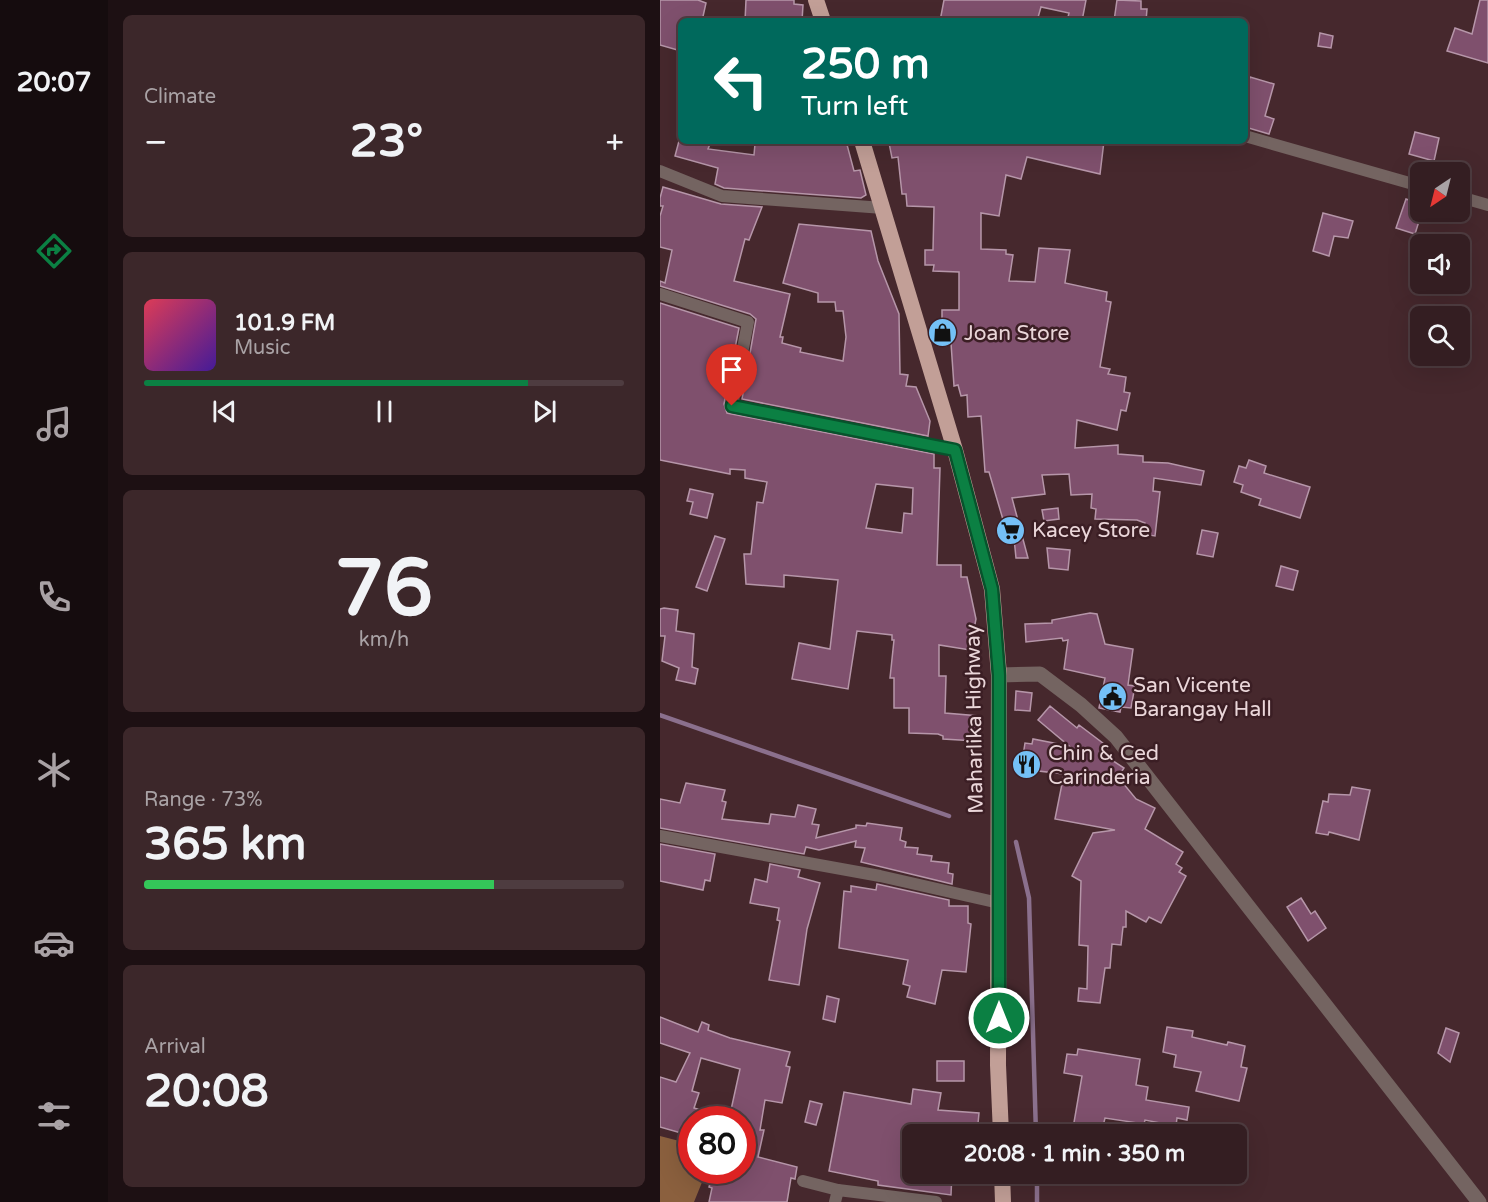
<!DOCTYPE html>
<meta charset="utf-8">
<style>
:root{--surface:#341e22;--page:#3c272a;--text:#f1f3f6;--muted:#a9a2a5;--line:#4e3c40;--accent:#0b8043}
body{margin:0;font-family:"Varela Round",sans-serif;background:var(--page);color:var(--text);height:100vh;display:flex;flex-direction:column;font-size:22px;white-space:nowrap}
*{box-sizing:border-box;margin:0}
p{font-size:20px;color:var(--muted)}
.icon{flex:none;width:33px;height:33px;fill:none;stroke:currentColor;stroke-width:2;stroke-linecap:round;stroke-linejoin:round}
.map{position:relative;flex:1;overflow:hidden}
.sheet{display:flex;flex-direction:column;gap:15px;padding:15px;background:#1d1013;width:552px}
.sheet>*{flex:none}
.hud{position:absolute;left:18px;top:18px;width:570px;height:126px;border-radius:9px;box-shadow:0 6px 24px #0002,0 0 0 2px var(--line);background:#00695c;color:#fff;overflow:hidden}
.needle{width:39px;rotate:215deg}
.tools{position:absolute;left:750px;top:162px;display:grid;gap:12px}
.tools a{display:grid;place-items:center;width:60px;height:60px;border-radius:9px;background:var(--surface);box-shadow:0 6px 24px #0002,0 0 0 2px var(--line);font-size:30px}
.speed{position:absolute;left:18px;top:1106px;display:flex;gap:12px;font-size:30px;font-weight:700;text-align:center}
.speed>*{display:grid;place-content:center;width:78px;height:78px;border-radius:50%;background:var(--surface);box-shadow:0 6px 24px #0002,0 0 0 2px var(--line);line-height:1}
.speed .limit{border:9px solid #d22;background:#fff;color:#111}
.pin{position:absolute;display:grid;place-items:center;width:51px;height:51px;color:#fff;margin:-62px -26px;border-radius:50% 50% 50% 0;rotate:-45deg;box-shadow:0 0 6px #0007}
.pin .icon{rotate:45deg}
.me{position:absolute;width:66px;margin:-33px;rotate:0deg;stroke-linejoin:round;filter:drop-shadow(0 0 4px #0008)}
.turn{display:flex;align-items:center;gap:21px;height:126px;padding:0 24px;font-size:27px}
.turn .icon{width:78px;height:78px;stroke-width:2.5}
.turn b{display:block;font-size:42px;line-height:51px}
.big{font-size:45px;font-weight:800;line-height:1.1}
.sheet .card{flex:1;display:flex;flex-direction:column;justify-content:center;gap:9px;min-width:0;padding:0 21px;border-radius:9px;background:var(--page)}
.sheet .dial{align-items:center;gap:0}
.dial b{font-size:78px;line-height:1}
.song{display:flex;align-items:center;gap:18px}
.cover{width:72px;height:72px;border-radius:9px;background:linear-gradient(135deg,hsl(350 70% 55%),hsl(260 70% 35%))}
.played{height:6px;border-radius:3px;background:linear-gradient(90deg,var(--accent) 80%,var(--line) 80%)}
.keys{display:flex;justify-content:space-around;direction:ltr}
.heat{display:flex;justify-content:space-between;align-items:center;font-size:33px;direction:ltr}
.charge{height:9px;border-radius:4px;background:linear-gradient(90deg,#34c759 73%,var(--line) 0)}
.trip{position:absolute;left:242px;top:1124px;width:345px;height:60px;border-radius:9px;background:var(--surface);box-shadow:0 6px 24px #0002,0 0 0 2px var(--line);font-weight:800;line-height:60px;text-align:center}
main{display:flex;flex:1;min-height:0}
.tab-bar{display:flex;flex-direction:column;width:108px;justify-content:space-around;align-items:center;background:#150c0e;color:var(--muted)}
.tab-bar .icon{width:42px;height:42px}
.tab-bar .on{color:var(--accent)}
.tab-bar b{font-size:27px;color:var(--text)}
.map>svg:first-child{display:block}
</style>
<main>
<nav class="tab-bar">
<b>20:07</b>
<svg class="icon on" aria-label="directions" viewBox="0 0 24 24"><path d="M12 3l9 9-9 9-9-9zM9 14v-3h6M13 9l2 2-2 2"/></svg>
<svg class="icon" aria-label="music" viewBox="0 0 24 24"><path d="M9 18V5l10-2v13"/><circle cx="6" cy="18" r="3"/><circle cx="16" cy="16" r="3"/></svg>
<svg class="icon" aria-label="phone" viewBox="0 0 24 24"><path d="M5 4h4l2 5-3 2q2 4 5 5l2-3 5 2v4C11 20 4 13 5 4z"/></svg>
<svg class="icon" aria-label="climate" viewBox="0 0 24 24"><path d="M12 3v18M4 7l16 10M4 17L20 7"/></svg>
<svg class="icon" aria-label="car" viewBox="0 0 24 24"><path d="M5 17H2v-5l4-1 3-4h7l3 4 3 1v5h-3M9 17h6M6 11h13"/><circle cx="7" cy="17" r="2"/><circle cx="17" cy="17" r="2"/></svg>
<svg class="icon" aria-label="filters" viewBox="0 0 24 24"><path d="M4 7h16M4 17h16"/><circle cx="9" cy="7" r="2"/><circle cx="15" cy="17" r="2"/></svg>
</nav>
<section class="sheet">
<div class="card"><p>Climate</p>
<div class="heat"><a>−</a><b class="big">23°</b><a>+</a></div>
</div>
<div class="card">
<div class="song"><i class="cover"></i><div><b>101.9 FM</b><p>Music</p></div></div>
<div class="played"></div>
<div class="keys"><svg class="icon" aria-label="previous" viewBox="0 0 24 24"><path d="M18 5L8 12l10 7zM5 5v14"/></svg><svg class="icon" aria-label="pause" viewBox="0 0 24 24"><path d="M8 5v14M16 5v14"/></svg><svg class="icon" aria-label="next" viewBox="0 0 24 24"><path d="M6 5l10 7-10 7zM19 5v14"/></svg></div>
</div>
<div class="card dial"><b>76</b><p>km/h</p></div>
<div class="card"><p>Range · 73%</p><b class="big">365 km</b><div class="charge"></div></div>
<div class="card"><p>Arrival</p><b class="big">20:08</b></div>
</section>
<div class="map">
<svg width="828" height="1202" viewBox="0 0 828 1202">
<rect width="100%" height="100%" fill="#46282d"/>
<polygon fill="#8b603e" points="0,1136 31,1144 32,1170 47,1170 34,1202 0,1202"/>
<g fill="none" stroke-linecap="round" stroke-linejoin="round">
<g stroke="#8b708d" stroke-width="4.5">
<polyline points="0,715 289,816"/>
<polyline points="356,842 369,898 376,1134"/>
<polyline points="377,1173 377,1202"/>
</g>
</g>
<g fill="#7f506d" stroke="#b696a9" stroke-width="1.5" fill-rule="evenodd">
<polygon points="0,0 38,0 46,3 42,21 21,21 21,51 0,45"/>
<polygon points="86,0 134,0 134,4 143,5 142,21 85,21"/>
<polygon points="284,0 426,0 422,21 407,21 409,13 381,7 377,21 280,21"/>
<polygon points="457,0 481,1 481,9 487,9 486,21 454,21"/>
<polygon points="820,0 828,0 828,63 787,51 795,28 812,34"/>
<polygon points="660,33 673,36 671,48 658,46"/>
<polygon points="590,77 614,84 605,116 614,119 609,134 585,127 585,94"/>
<polygon points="755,132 779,138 774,161 749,154"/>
<polygon points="19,141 40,141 50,144 48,149 94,155 95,144 99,145 99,141 186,141 194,171 200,170 206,195 201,198 64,188 55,184 58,168 15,156"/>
<polygon points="245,141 444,141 440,174 367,157 361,179 346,175 339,216 321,213 321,249 346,250 346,254 353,255 349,281 375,282 379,248 410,250 405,283 447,292 446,301 451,302 440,367 450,369 448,374 466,377 464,392 470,393 466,411 461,410 457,430 417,420 415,448 458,445 458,454 483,456 483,462 508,463 544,471 541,485 494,478 493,491 500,492 495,536 483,534 485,523 477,520 435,519 436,509 431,508 432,494 411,495 409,474 382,475 385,494 352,498 368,558 356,558 354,538 349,540 329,472 325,472 321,416 308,417 307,395 301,396 298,385 294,386 290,329 282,329 282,310 299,310 299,272 273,271 274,265 265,265 265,250 273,250 274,207 247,206 246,194 242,194 238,157 232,158 229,143"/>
<polygon points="3,187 61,204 102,207 89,240 85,239 74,281 130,294 120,337 123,337 122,343 141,348 140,352 183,361 186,337 183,311 176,311 175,302 158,302 158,293 123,283 139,224 211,231 218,261 239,314 240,374 248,375 246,386 256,387 270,421 268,436 82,399 96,319 90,314 0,286 0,281 5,283 12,250 0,247 0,216 3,206 0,206 0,198"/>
<polygon points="746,199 760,204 760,218 755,234 736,228"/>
<polygon points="663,213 693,221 688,238 674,236 669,256 653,251"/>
<path d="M0 303 79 328 64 404 67 413 274 454V468H280L277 565H301V577H307L316 619 310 650 279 645V676H286L285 713 320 716 316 741 283 739V736L278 734 249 733V708H234V678H230L234 640H232V635L197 631 188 689 132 679 139 643 170 649 178 580 124 575V587L86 584 84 554H91L97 502 103 503 107 482 85 478V470L70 469V474L0 460ZM216 484 253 488 252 514 244 513 242 533 206 528Z"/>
<polygon points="589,460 606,466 604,473 650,487 640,518 599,505 601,499 581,492 583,485 574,482 579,466 586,468"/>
<polygon points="30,489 53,494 47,518 30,514 33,502 27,501"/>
<polygon points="398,508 399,519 384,521 382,510"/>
<polygon points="542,530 558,533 553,557 537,554"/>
<polygon points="55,536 65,539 47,591 36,587"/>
<polygon points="387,548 410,550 408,570 389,568"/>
<polygon points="621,566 638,571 633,590 616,586"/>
<polygon points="4,608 18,610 16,631 34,634 32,667 38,669 35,684 16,680 19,668 2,661 5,636 0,636 0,609"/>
<polygon points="430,613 437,614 445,644 473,649 468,685 475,686 471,708 461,707 460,712 439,708 445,678 404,669 408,640 403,641 402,638 366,642 365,624 392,623 392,620"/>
<polygon points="356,691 372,693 370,711 355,710"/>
<polygon points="390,706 417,728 419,725 448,747 444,755 464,768 458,777 476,799 495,808 485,829 523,852 516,864 522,868 519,872 526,876 501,923 489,917 486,922 466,911 466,927 463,927 461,945 452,944 450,968 445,968 440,1003 418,1001 419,988 427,989 428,946 419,945 421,881 412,876 433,833 455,830 395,819 404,774 361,769 365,743 372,744 373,739 409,746 378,720"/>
<polygon points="26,783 65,790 62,801 66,802 62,819 109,824 111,814 135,817 138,805 156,809 152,824 159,825 156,838 196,828 196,825 206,826 207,823 242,828 240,840 246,842 245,847 258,848 257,854 272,856 271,861 289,863 288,873 293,874 292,884 201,862 205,848 195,847 196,841 159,850 146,847 144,854 0,828 0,799 20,803"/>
<polygon points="692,787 710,790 699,840 669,832 668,835 656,833 663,801 668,802 669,794 690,795"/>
<polygon points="0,844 55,854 50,881 45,880 43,890 0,881"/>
<polygon points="110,864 140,870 138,877 160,883 147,929 139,985 109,980 120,921 117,920 119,908 90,903 95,879 107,882"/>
<polygon points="217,884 289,900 289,906 308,906 308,923 311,924 306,972 282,970 275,1004 247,997 250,986 243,984 248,960 179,948 184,891 191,892 191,886 216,890"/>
<polygon points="641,898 651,914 655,911 666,928 648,941 627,907"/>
<polygon points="167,996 179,999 175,1022 163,1019"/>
<polygon points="0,1017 38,1032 42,1022 49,1025 48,1030 70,1038 130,1052 126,1066 130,1067 122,1103 105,1100 100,1130 104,1130 98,1157 137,1167 135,1179 131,1178 127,1202 49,1202 52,1188 49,1187 54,1170 82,1170 82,1119 69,1119 80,1069 41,1058 32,1091 39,1093 34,1108 58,1115 58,1119 32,1119 32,1134 28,1135 0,1127 0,1077 16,1082 30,1053 0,1043"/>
<polygon points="507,1027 533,1031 532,1037 567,1045 568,1042 585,1046 581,1067 587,1068 579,1101 536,1091 541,1072 514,1067 516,1055 503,1052"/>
<polygon points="786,1028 799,1033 790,1062 778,1053"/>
<polygon points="418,1049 480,1059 476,1085 488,1087 486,1100 529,1107 527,1120 517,1118 516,1126 485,1120 484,1124 445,1118 441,1134 412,1134 422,1076 404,1073 407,1054 417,1055"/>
<rect x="277" y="1061" width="27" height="20"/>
<polygon points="253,1089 281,1093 278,1110 319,1113 317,1134 252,1134 252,1173 292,1173 291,1195 218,1185 218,1181 169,1171 184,1092 251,1104"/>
<polygon points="150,1101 162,1104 156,1125 145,1122"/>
</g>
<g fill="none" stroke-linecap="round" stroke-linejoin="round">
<g stroke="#746461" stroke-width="12">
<polyline points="585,136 760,186"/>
<polyline points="0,171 62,196 223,208"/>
<polyline points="800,197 828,205"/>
<polyline points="0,294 88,322 72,406 295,450"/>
<polyline points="0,836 220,876 339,903"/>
<polyline points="143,1181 178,1190"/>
<polyline points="175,1202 178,1190 276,1202"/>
</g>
<polyline stroke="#746461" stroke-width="15" points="339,675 380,674 421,705 456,737 819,1202"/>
<g stroke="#c29f97" stroke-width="16">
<polyline points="156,0 163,21"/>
<polyline points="202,141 295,450 332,589 339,675 338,1065 341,1134"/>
<polyline points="342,1173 343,1202"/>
</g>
</g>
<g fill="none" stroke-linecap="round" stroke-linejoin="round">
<defs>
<polyline id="route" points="72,406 295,450 332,589 339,675 339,1018"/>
</defs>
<use href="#route" stroke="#07532c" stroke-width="15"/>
<use href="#route" stroke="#0b8043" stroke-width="10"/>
</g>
<defs>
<symbol id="shop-disc" viewBox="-11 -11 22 22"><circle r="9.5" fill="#74c0f6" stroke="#3b1e24"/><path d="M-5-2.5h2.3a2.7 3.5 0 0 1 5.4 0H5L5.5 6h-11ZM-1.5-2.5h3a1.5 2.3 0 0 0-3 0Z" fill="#111"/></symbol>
<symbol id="supermarket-disc" viewBox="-11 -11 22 22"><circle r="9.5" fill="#74c0f6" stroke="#3b1e24"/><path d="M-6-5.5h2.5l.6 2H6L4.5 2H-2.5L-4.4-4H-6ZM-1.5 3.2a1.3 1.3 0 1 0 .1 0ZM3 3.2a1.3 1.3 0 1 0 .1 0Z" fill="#111"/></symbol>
<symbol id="civic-disc" viewBox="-11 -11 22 22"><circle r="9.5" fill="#74c0f6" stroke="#3b1e24"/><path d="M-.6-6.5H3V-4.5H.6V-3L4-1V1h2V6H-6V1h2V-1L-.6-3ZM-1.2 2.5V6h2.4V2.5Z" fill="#111"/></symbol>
<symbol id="restaurant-disc" viewBox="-11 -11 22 22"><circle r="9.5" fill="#74c0f6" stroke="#3b1e24"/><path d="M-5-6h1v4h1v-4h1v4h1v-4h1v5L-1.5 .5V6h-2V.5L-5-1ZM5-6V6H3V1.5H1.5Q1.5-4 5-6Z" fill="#111"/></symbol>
</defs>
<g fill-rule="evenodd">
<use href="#shop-disc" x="266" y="316" width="33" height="33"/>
<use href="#supermarket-disc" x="334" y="514" width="33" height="33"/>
<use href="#civic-disc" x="436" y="680" width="33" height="33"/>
<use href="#restaurant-disc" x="350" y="748" width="33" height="33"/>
</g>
<g text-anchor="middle" stroke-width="5" stroke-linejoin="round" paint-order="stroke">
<g font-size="21" fill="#ead6d9" stroke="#3b1e24" text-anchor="start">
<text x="304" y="340">Joan Store</text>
<text x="372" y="537">Kacey Store</text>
<text x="473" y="692">San Vicente<tspan x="473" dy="24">Barangay Hall</tspan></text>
<text x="388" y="760">Chin &amp; Ced<tspan x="388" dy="24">Carinderia</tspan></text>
</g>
<g font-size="21" fill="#ead6d9" stroke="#3b1e24">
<text transform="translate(314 719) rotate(-91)" y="7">Maharlika Highway</text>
</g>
</g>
</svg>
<div class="tools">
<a><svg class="needle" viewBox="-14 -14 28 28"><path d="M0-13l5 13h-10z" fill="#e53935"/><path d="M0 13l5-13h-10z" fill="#a9a2a5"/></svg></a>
<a><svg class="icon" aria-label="sound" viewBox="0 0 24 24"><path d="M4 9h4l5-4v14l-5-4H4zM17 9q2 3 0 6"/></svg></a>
<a><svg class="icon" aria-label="search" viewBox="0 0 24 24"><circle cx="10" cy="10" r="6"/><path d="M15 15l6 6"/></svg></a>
</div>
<div class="speed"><div class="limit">80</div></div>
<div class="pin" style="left:72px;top:406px;background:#d93025"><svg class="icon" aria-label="arrive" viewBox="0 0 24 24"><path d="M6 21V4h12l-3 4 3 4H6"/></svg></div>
<svg class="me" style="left:339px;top:1018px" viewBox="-20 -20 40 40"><circle r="17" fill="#0b8043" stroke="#fff" stroke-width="3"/><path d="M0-11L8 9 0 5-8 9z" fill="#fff"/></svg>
<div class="trip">20:08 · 1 min · 350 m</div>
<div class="hud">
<div class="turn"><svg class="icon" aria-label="left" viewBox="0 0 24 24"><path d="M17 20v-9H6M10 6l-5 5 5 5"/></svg><div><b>250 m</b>Turn left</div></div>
</div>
</div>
</main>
